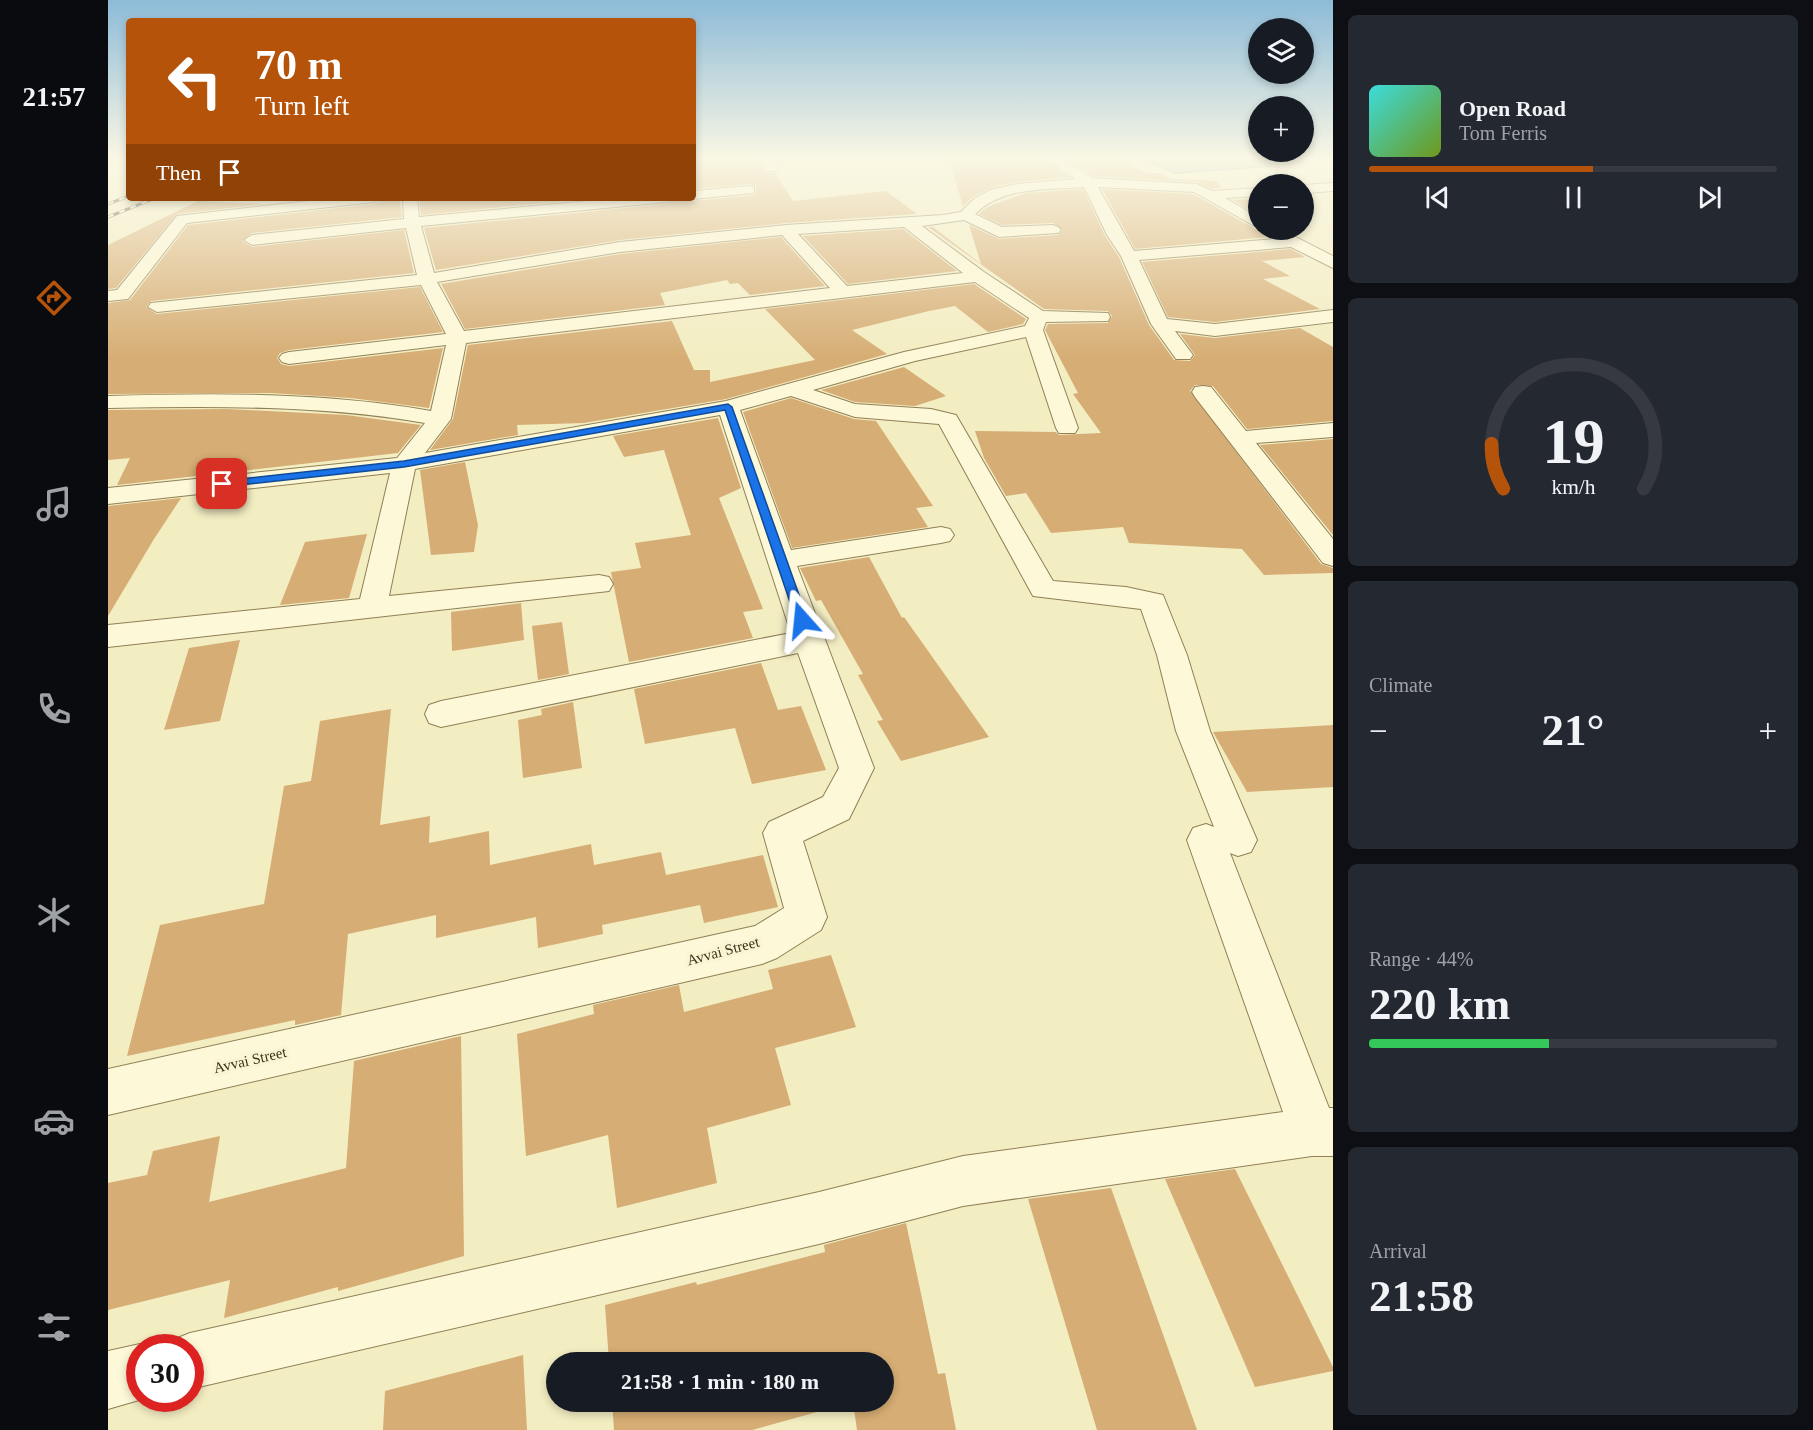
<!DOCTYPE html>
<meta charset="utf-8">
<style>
:root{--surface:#171b24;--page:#242831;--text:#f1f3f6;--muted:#9ea1a6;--line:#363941;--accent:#b45309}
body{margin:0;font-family:Georgia,serif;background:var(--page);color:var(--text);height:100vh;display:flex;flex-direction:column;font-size:22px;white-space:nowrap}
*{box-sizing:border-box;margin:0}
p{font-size:20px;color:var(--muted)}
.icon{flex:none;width:33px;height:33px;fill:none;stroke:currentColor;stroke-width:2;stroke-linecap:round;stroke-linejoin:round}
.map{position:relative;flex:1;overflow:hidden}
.sheet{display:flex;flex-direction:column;gap:15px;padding:15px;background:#0d0f14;width:480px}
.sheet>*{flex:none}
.top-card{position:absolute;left:18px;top:18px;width:570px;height:183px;border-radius:6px;box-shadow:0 3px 9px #0003;background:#b45309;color:#fff;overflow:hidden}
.tools{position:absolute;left:1140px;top:18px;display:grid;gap:12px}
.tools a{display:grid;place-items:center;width:66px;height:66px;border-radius:50%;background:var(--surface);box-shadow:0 3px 9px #0003;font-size:30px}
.speed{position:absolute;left:18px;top:1334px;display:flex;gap:12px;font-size:30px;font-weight:700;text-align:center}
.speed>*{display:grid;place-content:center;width:78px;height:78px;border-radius:50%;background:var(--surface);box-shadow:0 3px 9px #0003;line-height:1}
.speed .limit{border:9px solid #d22;background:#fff;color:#111}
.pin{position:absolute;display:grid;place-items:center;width:51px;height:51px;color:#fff;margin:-26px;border-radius:12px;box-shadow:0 3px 9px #0006}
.me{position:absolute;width:66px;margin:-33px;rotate:342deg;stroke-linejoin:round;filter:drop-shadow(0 0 4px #0008)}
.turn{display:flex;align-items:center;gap:21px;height:126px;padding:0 30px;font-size:27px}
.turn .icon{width:78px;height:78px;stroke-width:2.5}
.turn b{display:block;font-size:42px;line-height:51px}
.then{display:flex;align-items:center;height:57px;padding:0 30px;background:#0003;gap:12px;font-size:22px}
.big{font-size:45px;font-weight:800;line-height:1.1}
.sheet .card{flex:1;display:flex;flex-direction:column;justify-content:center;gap:9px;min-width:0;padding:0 21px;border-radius:9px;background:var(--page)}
.sheet .dial{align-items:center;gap:0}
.dial svg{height:156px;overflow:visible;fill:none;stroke:var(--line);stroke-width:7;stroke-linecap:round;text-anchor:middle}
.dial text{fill:var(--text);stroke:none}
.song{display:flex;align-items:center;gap:18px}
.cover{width:72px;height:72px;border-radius:9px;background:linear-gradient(135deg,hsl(180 70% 55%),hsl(80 70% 35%))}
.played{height:6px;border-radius:3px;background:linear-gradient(90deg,var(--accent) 55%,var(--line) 55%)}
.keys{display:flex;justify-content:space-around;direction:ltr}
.heat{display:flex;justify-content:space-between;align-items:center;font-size:33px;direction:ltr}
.charge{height:9px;border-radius:4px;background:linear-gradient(90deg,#34c759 44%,var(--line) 0)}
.trip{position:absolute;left:438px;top:1352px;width:348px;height:60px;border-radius:30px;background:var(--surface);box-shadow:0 3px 9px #0003;font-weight:800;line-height:60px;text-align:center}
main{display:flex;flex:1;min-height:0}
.menu{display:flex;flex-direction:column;width:108px;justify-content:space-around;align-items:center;background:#090b0e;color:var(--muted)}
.menu .icon{width:42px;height:42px}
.menu .on{color:var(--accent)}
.menu b{font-size:27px;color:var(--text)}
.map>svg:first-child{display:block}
</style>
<main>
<nav class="menu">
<b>21:57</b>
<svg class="icon on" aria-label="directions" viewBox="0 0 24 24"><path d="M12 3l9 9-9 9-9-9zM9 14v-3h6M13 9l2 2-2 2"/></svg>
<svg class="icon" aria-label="music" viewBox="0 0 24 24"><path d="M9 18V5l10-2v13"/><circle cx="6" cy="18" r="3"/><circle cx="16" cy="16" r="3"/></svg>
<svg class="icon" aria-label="phone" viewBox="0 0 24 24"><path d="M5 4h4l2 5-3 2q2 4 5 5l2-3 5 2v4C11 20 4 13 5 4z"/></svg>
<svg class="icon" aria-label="climate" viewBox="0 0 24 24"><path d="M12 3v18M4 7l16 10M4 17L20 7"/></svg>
<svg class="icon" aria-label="car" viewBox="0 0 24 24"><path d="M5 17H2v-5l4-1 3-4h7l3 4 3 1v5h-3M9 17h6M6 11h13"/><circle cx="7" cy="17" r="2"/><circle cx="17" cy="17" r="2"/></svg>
<svg class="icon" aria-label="filters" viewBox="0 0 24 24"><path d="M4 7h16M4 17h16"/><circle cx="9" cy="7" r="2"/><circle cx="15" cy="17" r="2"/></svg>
</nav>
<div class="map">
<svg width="1225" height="1430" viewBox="0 0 1225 1430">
<rect width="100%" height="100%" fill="#f3edc2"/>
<polygon fill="#a5c5c1" stroke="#6a9592" stroke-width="1.5" points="1036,159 1144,159 1165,166 1067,173"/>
<g fill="#d6ad74">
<polygon points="585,159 651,159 657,172 667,173 685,201 778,191 809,214 678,223 512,240 328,270 316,228 558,204 567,198 585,201 648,195 648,186 641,184 585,189"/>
<polygon points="841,159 938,159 961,177 909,182 882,188 865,197 855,206"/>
<polygon points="958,159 1013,159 1038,173 1054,173 1062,179 1108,181 1114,188 1104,189 1089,182 985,176"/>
<polygon points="975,189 997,236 1011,257 1041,325 1066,360 1082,361 1087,355 1072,334 1107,338 1192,328 1225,347 1225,421 1139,429 1105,386 1087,385 1082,391 1213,564 1225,568 1225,573 1156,575 1134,549 1021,543 1015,527 943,533 918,493 898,496 876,458 867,431 948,432 951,435 993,433 965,394 970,393 937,330 940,324 1000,323 1004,316 1000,311 936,309 820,227 825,227 873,264 861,225 891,239 950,235 955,230 945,223 894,225 871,214 879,207 918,193"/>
<polygon points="994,189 1085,194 1149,230 1158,230 1158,234 1154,234 1160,237 1027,249"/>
<polygon points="291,198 294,217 144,233 134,241 144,247 296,230 306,273 43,301 38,307 49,314 312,287 335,332 181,350 172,353 169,358 173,364 181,366 335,348 321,408 243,398 162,393 0,394 0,303 22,300 80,225 266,204 274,200"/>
<polygon points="311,198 488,198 313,215"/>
<polygon points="1138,199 1150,205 1150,215 1125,200"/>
<polygon points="90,201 156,204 69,214 8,288 0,289 0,245"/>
<polygon points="795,229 849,271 740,284 695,236"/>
<polygon points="673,237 717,286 642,295 630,283 622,284 619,280 552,293 557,305 357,329 333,284 512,254"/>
<polygon points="1183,249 1197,257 1154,261 1182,276 1155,279 1212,309 1107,322 1060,317 1034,262"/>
<polygon points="866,284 918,319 915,324 880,332 847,306 821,311 744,330 779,354 618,399 476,423 409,425 410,435 322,450 345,419 360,345 564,321 586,370 602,370 602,382 707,360 657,309"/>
<polygon points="796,367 838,396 807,406 747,402 713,390"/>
<polygon points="683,398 746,419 768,421 825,506 808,508 820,527 684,548 635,412"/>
<polygon points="119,409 238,415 313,425 290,453 9,485 22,458 0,460 0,410"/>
<polygon points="610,418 633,488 611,498 655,609 635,612 645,638 521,662 503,572 533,568 527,543 583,535 556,450 516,457 505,436"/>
<polygon points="1225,439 1225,535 1152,445"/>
<polygon points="357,462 370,525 366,552 323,555 312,470"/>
<polygon points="73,498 46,539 0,616 0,506"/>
<polygon points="259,534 241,598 172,605 197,542"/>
<polygon points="761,557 794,618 796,617 881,737 793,761 769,721 775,720 750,675 755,674 713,600 708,601 692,568"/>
<polygon points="413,603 416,640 344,651 343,612"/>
<polygon points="454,622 461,674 430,680 424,626"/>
<polygon points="132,640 112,721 56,730 81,648"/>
<polygon points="653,663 670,710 693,706 718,770 644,784 627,728 537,744 526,689"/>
<polygon points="465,702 474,768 415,778 410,720 434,715 433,709"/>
<polygon points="283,709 272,825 322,816 321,843 381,831 382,865 483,844 486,865 553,852 558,875 655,855 670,907 596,923 592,905 494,925 495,934 430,948 428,917 328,938 328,915 240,934 233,1015 187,1025 187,1020 19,1056 52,925 156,904 176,786 203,781 212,721"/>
<polygon points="1225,725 1225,787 1139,792 1105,732"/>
<polygon points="723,955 748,1027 667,1048 683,1105 599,1128 609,1183 509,1208 500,1135 418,1156 409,1034 486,1014 485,1005 571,985 576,1012 665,989 660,970"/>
<polygon points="353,1036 356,1256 230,1291 230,1287 116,1318 122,1280 0,1310 0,1183 39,1175 45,1151 112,1136 101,1202 238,1168 246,1061"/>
<polygon points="1127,1169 1225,1367 1225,1371 1147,1387 1057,1179"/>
<polygon points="1003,1188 1089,1430 989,1430 920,1199"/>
<polygon points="798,1223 830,1374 837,1373 848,1430 749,1430 745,1402 644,1430 506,1430 504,1401 776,1401 776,1362 501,1362 497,1305 588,1282 589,1285 717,1252 716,1245"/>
<polygon points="415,1355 419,1430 275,1430 277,1391"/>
</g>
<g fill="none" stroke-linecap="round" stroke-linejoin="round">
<defs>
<g id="minor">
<polygon points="653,159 665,159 671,168 669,171 659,171"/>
<path d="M940 159H954L984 178 1089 184 1104 191 1150 188V196L1117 198 1150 217V228L1086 192 990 187 1026 251 1168 239 1159 232 1161 230H1174L1225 256V268L1183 247 1031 260 1059 319 1107 324 1225 310V322L1107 336 1067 331 1085 355 1082 359H1068L1043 324 1013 256 999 235 976 187C939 190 895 186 867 214L894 227 945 225 950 227 953 230 950 233 891 237 856 220 814 226 876 272 935 311 1000 313 1002 317 1000 321 938 322 935 330 970 428 967 433H951L948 428 918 337 807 361 705 390 747 404 823 409 848 415 945 581 1018 587 1055 595 1079 655 1102 731 1149 840 1143 852 1130 856 1122 853 1221 1108H1225V1156H1204L855 1206 711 1244 82 1389V1347H60L62 1341 82 1333 711 1192 855 1156 1175 1112 1079 840 1085 828 1098 824 1106 827 1068 731 1049 655 1033 609 925 596 831 424 747 417 683 396 632 410 683 550 833 527 842 529 846 535 842 541 833 543 689 566 766 768 741 819 695 841 719 917 713 930 669 958 654 964 0 1115V1069L647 926 676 908 655 833 661 822 715 797 731 768 690 653 333 727 321 723 317 714 321 705 333 701 683 633 612 415 307 469 281 596 491 575 501 577 505 584 501 591 0 647V625L252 599 282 473 0 504V488L289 458 317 423C212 405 106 406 0 408V396C108 393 216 392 323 411L338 345 181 364 174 362 171 358 174 354 181 352 338 334 313 285 49 312 40 307 43 303 309 275 298 228 144 245 136 240 144 235 296 219 295 198H309L311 217 512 198H565L558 202 313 226 326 273 512 242 678 225 835 215 853 212 866 199 882 190 909 184 967 179ZM796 227 855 273 739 286 690 234ZM674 235 722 288 356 331 329 282 512 252ZM867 282 921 318 917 326 796 352 618 401 317 453 343 419 358 343Z"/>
<polygon points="1225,183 1225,191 1196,193 1196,185"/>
<polygon points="641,186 646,187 646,193 585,199 580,198 585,198 585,191"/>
<polygon points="226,198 273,198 266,202 79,223 20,299 0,301 0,291 9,290 69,216"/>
<polygon points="1095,386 1103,387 1138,431 1225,423 1225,437 1148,443 1225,539 1225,566 1215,563 1087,397 1084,392 1087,387"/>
<polygon points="32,1344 40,1347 32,1347 32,1398 38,1398 0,1409 0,1351"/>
</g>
<polygon id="highway" points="0,159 8,159 0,163"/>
</defs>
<use href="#minor" stroke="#907f57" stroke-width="2"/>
<use href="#highway" stroke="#5d4b2b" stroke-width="2"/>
<use href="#minor" fill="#fdf8d7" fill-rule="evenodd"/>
<use href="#highway" fill="#ecc04a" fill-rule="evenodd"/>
<defs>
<g id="rail">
<polyline points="0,204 21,196"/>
<polyline points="0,217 47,198"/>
</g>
</defs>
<use href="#rail" stroke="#3e321d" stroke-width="3"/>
<use href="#rail" stroke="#f9f5d3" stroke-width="2" stroke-dasharray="6" stroke-linecap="butt"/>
</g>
<linearGradient id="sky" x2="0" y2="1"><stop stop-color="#8dbbd8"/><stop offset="0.44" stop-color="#faf7e4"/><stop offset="1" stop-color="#faf7e4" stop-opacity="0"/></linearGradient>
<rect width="1225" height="359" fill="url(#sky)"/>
<polygon fill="#1a73e8" stroke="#114b97" stroke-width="1.5" points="620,404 624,407 700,620 699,623 690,623 688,620 617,410 296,467 114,487 109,484 114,481 296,461"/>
<g text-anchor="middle" stroke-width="6" stroke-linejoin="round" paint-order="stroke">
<g font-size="15" fill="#3e321d" stroke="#f9f5d3">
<text transform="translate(615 951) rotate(-15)" y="5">Avvai Street</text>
<text transform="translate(142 1060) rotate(-13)" y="5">Avvai Street</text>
</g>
</g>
</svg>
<div class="tools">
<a><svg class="icon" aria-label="layers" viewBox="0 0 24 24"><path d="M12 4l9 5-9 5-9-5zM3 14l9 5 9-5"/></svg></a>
<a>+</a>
<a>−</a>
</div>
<div class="speed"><div class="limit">30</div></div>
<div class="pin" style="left:114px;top:484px;background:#d93025"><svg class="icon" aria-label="arrive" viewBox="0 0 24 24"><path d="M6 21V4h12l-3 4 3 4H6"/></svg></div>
<svg class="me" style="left:694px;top:620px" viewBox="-20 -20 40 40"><path d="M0-17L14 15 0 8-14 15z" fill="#1a73e8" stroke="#fff" stroke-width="4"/></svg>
<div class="trip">21:58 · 1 min · 180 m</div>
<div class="top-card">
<div class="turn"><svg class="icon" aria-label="left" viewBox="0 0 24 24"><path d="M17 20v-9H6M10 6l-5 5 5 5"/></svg><div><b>70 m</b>Turn left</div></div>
<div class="then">Then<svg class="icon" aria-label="arrive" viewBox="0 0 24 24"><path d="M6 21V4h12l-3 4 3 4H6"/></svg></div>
</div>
</div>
<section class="sheet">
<div class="card">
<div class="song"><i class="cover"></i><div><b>Open Road</b><p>Tom Ferris</p></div></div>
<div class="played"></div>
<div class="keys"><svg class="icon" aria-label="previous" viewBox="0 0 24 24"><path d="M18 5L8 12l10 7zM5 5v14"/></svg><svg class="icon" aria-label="pause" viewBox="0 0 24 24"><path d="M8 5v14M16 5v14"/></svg><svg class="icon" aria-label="next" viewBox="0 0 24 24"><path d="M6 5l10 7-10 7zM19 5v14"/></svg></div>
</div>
<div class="card dial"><svg viewBox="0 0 100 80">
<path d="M14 69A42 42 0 1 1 86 69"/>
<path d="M14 69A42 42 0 0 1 8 46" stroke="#b45309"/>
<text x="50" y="56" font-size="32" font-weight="700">19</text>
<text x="50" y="72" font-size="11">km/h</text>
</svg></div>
<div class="card"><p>Climate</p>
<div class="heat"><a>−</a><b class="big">21°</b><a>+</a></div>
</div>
<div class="card"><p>Range · 44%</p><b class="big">220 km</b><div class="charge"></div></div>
<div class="card"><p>Arrival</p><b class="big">21:58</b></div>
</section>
</main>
